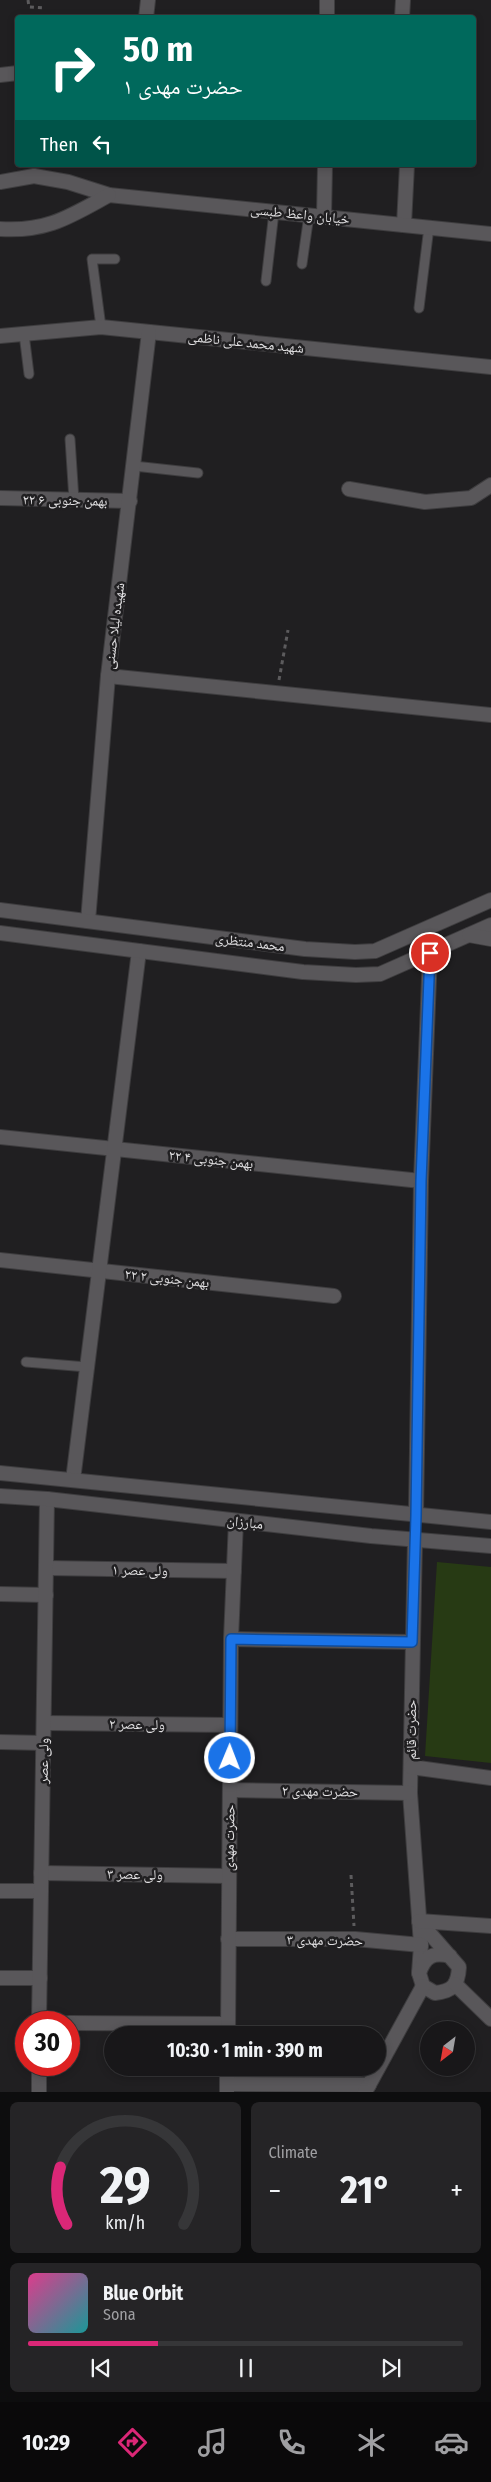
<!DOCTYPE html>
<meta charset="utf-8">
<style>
:root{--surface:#181719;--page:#252426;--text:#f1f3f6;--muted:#9f9fa2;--line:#363638;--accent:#db2777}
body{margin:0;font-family:"Fira Sans Condensed","Noto Naskh Arabic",sans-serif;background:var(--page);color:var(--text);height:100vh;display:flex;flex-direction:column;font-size:19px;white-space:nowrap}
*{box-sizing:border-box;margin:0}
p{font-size:16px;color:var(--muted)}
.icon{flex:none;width:28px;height:28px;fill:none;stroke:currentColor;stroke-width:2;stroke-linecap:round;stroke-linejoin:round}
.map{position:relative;height:2092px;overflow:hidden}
.panel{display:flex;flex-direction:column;gap:10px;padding:10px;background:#0d0d0e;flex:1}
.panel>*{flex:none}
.top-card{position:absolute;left:15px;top:15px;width:461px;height:152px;border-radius:5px;box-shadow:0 2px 8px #0003,0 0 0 1px var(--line);background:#00695c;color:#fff;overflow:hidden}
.needle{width:32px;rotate:211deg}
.fabs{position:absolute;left:420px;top:2021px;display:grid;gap:10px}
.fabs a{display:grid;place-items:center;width:55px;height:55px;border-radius:50%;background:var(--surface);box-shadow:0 2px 8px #0003,0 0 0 1px var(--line);font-size:25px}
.speed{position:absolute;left:15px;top:2011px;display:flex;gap:10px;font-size:25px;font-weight:700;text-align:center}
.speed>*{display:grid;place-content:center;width:65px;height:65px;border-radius:50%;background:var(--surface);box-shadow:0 2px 8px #0003,0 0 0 1px var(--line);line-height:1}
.speed .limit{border:8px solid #d22;background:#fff;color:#111}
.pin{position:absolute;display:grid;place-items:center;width:42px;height:42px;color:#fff;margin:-21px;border:2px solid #fff;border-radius:50%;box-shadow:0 1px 5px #0007}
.me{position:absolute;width:55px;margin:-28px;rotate:1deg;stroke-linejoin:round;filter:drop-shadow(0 0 4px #0008)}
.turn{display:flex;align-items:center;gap:18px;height:105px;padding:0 25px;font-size:22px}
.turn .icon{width:65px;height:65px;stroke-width:2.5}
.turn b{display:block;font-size:35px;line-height:42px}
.then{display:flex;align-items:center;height:48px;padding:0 25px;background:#0003;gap:10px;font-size:19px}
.big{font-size:38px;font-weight:700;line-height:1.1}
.panel .tile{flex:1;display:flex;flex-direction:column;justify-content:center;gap:8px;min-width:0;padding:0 18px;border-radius:8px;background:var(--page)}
.panel .dial{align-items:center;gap:0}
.dial svg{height:130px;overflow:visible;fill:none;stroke:var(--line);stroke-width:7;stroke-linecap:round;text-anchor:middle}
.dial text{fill:var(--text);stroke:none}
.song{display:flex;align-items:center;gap:15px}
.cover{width:60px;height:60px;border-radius:8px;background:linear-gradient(135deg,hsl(330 70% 55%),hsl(180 70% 35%))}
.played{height:5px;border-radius:2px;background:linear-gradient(90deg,var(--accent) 30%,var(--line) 30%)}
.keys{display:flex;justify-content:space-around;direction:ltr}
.heat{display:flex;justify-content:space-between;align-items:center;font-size:28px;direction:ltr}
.panel .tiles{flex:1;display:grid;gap:10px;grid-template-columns:1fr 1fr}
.tile:last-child{grid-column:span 2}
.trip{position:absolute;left:104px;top:2026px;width:282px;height:50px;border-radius:25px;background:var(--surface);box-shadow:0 2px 8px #0003,0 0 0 1px var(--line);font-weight:700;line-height:50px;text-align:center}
.menu{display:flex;height:80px;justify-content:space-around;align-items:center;background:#0a090a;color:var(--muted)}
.menu .icon{width:35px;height:35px}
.menu .active{color:var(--accent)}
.menu b{font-size:22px;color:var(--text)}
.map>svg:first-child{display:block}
</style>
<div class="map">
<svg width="491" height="2092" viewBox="0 0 491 2092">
<rect width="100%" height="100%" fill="#201f21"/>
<polygon fill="#273a14" points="437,1562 491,1567 491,1763 425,1756"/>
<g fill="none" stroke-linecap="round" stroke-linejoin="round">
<defs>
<g id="service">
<polyline points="302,264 309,215"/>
<polyline points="266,281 274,212"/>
<polyline points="419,308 429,227"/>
<polyline points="101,327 92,259 115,259"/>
<polyline points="24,334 29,374"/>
<polyline points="70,439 74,500"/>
<polyline points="134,466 198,473"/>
<polyline points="26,1362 87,1367"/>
</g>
<g id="minor">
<polyline points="146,18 148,0"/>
<polyline points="327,18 327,0"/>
<polyline points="402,18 403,0"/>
<polyline points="0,75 18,73"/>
<polyline points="324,217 325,165"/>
<polyline points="404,225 407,165"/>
<polyline points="0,336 101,327 491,367"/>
<polyline points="349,489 425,502 471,498 491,485"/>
<polyline points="0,498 130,501"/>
<polyline points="108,676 491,715"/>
<polyline points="88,921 108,676 149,332"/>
<polyline points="0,1137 421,1181"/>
<polyline points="0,1260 334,1296"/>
<polyline points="73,1480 139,951"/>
<polyline points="416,1516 421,1181 430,953"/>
<polyline points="415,1539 410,1793 421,1945 419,1973"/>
<polyline points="46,1568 234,1571"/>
<polyline points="0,1594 46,1595"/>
<polyline points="231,1639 412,1642"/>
<polyline points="44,1723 230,1725"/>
<polyline points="0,1742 44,1743"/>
<polyline points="411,1767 491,1778"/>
<polyline points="230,1790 410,1793"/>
<polyline points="41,1873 229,1876"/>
<polyline points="0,1891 41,1891"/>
<path d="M419 1921 459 1967C458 1985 453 1991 435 1993L423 1986 419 1973C425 1956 433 1952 450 1956"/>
<polyline points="419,1921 491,1926"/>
<polyline points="228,1939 355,1939 421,1945"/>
<polyline points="0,1978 40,1978"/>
<polyline points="455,1984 491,2019"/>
<polyline points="39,2022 47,1499"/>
<polyline points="69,2023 228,2024"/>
<polyline points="228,2035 231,1639 236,1521"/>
<polyline points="227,2084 369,2085"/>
<polyline points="39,2092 39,2065"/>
<polyline points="227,2092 227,2068"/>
<polyline points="365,2092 423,1986"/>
</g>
<g id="tertiary">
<polyline points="0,182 34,176 68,182 109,195 491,234"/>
<path d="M0 229C47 232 69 217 109 195"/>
<polyline points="0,910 305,949 355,952 375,951 491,900"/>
<polyline points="0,933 303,972 356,975 380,974 491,925"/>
<polyline points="469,935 491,939"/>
<polyline points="0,1473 491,1522"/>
<polyline points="0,1496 47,1499 371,1536 491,1546"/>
</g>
</defs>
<use href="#service" stroke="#3e3d3f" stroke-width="11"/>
<use href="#minor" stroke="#3e3d3f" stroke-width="16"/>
<use href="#tertiary" stroke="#3e3d3f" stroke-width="16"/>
<g stroke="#5c5b5d" stroke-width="3" stroke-dasharray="4 4" stroke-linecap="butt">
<polyline points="28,0 29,7 44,8"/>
<polyline points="279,680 288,630"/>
<polyline points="351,1875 354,1926"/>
</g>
<use href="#service" stroke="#59575a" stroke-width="9"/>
<use href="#minor" stroke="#59575a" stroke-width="14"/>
<use href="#tertiary" stroke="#59575a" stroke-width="14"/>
</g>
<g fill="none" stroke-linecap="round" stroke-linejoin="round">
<defs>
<polyline id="route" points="230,1758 231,1639 412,1642 416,1516 421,1181 430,953"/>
</defs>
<use href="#route" stroke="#114b97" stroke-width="12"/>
<use href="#route" stroke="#1a73e8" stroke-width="9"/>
</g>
<g text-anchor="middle" stroke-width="5" stroke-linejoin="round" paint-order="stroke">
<g font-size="14" fill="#e1e0e2" stroke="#201f21">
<text transform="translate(300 214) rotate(6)" y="5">خیابان واعظ طبسی</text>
<text transform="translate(246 342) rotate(6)" y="5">شهید محمد علی ناظمی</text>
<text transform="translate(65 500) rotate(1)" y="5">۲۲ بهمن جنوبی ۶</text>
<text transform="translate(114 626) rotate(-83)" y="5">شهیده لیلا حسنی</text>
<text transform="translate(250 942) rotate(7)" y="5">محمد منتظری</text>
<text transform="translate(211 1159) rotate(6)" y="5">۲۲ بهمن جنوبی ۴</text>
<text transform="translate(167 1278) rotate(6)" y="5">۲۲ بهمن جنوبی ۲</text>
<text transform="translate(245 1522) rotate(6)" y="5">مبارزان</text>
<text transform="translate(140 1570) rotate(1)" y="5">ولی عصر ۱</text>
<text transform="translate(137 1724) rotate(1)" y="5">ولی عصر ۲</text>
<text transform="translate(411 1730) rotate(-90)" y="5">حضرت قائم</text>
<text transform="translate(43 1761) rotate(-89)" y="5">ولی عصر</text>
<text transform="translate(320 1791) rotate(1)" y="5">حضرت مهدی ۲</text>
<text transform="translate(229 1838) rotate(-89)" y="5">حضرت مهدی</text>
<text transform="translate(135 1874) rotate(1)" y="5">ولی عصر ۳</text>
<text transform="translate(325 1940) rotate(1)" y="5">حضرت مهدی ۳</text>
</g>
</g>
</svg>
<div class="fabs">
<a><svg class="needle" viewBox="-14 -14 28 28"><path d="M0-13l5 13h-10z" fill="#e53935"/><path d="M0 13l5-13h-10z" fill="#9f9fa2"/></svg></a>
</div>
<div class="speed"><div class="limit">30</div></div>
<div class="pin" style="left:430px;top:953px;background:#d93025"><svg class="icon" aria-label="arrive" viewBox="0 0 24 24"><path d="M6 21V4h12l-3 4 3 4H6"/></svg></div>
<svg class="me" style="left:230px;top:1758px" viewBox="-20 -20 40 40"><circle r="17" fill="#1a73e8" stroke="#fff" stroke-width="3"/><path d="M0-11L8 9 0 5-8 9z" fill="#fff"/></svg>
<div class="trip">10:30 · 1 min · 390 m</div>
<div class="top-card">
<div class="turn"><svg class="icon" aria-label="right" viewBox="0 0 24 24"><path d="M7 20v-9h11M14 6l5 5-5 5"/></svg><div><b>50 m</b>حضرت مهدی ۱</div></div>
<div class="then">Then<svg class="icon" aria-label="left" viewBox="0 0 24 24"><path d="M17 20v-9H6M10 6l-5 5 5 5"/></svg></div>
</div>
</div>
<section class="panel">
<div class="tiles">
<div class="tile dial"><svg viewBox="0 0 100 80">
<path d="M14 69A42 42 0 1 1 86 69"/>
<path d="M14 69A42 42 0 0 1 10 34" stroke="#db2777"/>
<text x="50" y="56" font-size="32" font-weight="700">29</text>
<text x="50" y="72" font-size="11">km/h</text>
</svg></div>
<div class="tile"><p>Climate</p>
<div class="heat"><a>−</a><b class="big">21°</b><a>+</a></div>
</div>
<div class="tile">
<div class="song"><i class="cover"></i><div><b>Blue Orbit</b><p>Sona</p></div></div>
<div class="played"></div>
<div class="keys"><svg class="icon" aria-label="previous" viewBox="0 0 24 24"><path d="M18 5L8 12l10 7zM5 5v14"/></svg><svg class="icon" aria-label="pause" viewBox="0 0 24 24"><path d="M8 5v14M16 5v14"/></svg><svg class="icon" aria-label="next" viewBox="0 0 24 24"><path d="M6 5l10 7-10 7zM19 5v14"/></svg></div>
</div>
</div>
</section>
<nav class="menu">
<b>10:29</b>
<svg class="icon active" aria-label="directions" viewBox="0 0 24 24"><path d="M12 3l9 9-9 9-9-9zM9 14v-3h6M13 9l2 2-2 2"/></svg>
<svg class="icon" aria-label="music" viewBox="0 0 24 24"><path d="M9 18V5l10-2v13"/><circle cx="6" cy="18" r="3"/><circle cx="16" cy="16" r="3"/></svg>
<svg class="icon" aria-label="phone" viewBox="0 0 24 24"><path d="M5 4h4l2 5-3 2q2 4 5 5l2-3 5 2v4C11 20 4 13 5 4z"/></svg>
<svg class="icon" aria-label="climate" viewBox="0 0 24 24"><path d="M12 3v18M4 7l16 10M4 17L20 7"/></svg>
<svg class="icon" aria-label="car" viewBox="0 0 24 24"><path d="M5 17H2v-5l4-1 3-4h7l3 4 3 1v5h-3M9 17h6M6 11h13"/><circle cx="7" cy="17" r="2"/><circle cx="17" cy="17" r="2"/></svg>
</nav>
